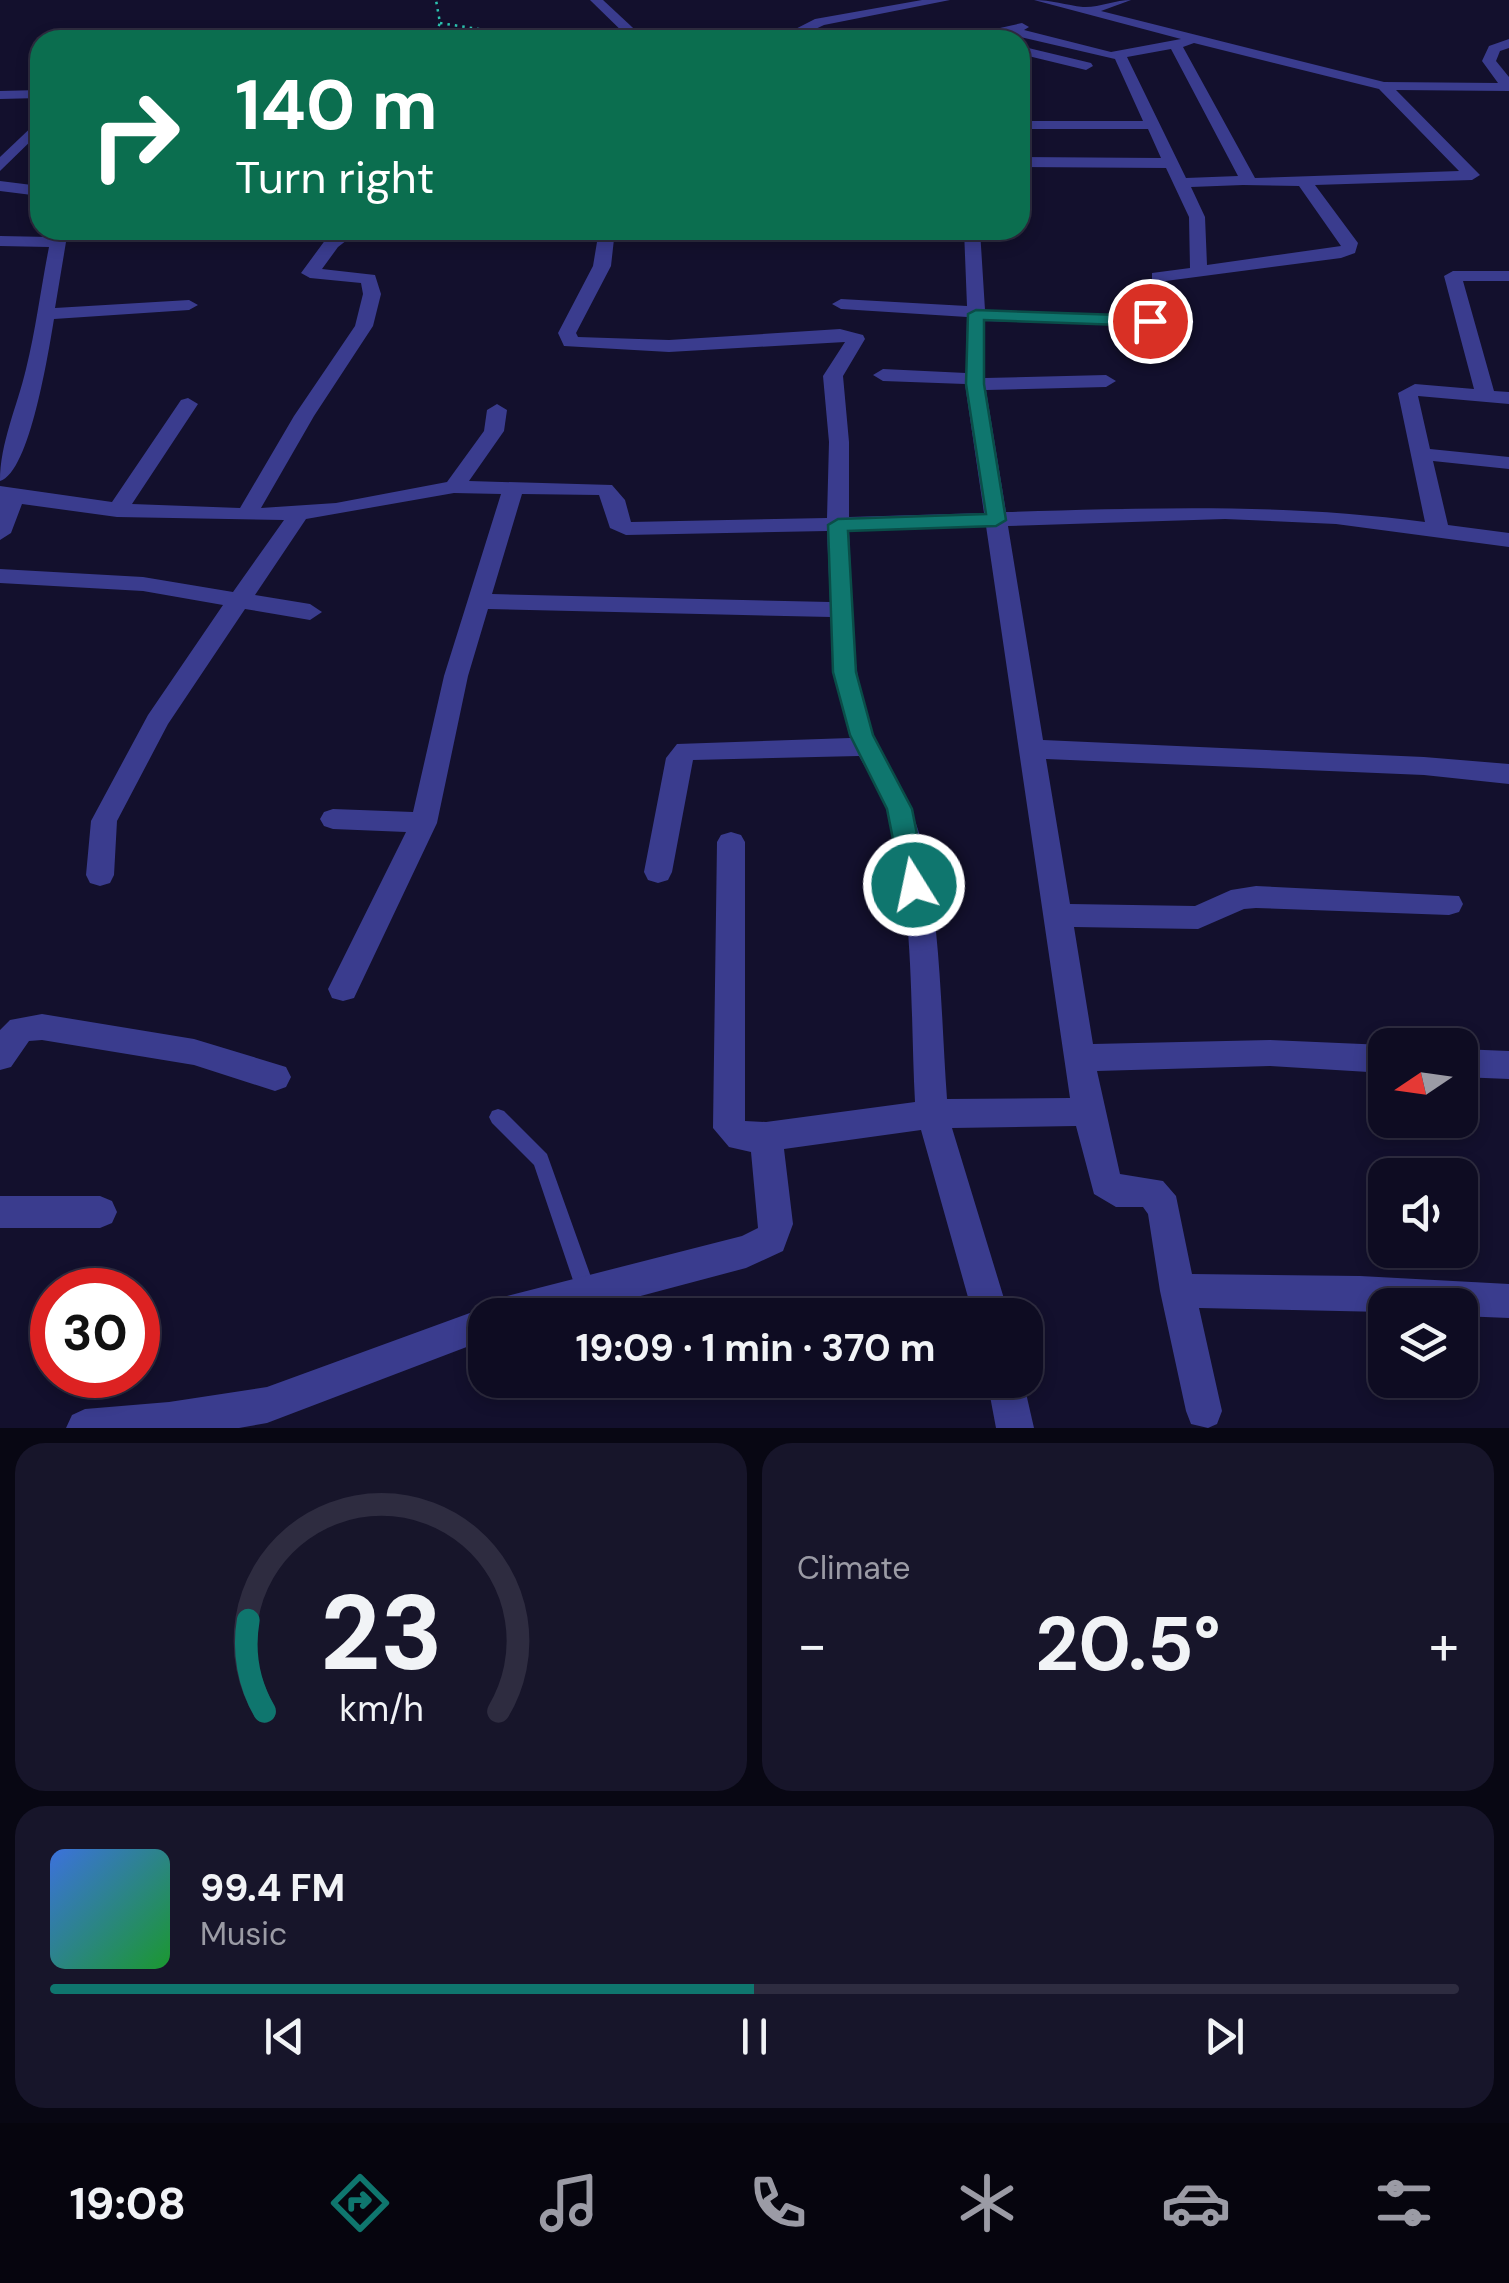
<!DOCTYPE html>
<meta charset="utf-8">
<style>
:root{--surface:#0e0c22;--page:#17152a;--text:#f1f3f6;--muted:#9b9ba5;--line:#2e2c40;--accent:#0f766e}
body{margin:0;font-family:"DM Sans",sans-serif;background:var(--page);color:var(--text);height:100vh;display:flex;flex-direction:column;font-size:38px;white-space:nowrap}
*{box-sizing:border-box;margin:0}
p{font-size:32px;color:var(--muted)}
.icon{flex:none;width:55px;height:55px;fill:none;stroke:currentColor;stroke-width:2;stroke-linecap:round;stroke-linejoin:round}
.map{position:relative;height:1428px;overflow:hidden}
.details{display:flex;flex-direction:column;gap:15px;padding:15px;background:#080713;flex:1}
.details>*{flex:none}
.top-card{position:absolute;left:30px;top:30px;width:1000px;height:210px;border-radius:30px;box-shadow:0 5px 15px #0003,0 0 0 2px var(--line);background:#0b6e4f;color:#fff;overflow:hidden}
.needle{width:65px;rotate:257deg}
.tools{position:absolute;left:1368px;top:1028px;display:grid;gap:20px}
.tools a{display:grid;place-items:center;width:110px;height:110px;border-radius:20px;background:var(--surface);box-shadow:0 5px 15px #0003,0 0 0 2px var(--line);font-size:50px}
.speed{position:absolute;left:30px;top:1268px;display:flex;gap:20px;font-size:50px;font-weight:700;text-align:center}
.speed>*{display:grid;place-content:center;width:130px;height:130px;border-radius:50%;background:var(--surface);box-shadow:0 5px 15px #0003,0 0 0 2px var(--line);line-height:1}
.speed .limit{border:15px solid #d22;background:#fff;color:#111}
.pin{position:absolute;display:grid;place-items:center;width:85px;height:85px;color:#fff;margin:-42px;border:5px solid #fff;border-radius:50%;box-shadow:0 2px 10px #0007}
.me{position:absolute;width:110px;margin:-55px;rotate:350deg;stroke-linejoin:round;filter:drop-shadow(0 0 8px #0008)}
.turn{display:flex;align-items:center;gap:35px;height:210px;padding:0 40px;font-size:45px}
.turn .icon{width:130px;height:130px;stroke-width:2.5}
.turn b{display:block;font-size:70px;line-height:85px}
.big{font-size:75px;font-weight:700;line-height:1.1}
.details .widget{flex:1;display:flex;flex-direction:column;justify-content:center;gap:15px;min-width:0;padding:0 35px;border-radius:30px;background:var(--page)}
.details .dial{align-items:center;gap:0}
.dial svg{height:260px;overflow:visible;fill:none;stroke:var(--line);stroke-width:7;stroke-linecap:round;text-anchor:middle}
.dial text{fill:var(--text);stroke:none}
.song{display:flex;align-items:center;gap:30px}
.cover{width:120px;height:120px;border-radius:15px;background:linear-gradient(135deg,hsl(220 70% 55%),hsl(130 70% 35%))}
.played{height:10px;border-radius:5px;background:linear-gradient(90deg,var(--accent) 50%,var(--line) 50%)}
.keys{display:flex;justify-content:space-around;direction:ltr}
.heat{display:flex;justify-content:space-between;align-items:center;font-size:55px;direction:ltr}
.details .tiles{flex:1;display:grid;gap:15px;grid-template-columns:1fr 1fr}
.widget:last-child{grid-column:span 2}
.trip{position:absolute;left:468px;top:1298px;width:575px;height:100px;border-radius:30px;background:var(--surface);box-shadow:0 5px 15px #0003,0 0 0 2px var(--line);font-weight:700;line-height:100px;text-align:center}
.menu{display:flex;height:160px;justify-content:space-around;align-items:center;background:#06050e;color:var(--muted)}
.menu .icon{width:70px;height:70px}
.menu .current{color:var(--accent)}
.menu b{font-size:45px;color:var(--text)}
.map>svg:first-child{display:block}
</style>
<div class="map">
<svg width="1509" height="1428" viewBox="0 0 1509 1428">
<rect width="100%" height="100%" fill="#13102d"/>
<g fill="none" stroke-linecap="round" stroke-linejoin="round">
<g stroke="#2cc4b0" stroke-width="2.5" stroke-dasharray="2.5 5" stroke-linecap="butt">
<polyline points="440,23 504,33 608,34"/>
<polyline points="433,40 440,23 436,0"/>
</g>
<polygon fill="#3a3c8e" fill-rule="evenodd" points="498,1109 504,1111 547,1154 596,1291 593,1298 586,1300 579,1298 534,1165 492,1123 489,1117 492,1111"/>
<g fill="#3a3c8e" fill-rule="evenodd">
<polygon points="590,0 603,0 646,40 631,40"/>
<polygon points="922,0 950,0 824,25 792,40 774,40 815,19"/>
<path d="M1034 0C1051 0 1066 5 1083 7 1098 8 1115 0 1131 0L1101 11 1384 82 1498 83 1482 61 1489 46 1509 39V48L1500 51 1496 61 1509 77V91L1396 90 1480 175 1472 180 1315 185 1358 243 1355 253 1341 258 1158 282 1152 281V273L1190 268 1189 217 1166 168 1020 167V157L1161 158 1148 129H1020V121H1143L1115 59 1007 34 946 40 1022 23 1029 27 1024 30 1111 52 1181 39ZM1194 43 1379 89 1459 171 1255 178 1183 47ZM1171 49 1238 176 1186 178 1127 57ZM1243 185 1299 186 1341 246 1207 265 1205 217 1191 187Z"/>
<polygon points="1020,46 1091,63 1093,66 1086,70 1020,54"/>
<polygon points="40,90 40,98 0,99 0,91"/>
<polygon points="40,119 40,132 0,171 0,157"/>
<polygon points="0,181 40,186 40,196 0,191"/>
<path d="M52 230H68L55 308 189 300 198 305 189 310 54 319C49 349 30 473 0 481 0 443 17 407 26 369 36 329 41 287 49 247L0 246V236L50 237Z"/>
<path d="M341 230H360L338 247 322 269 375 275 381 294 373 326 314 416 261 508 336 503 447 482 484 431 487 410 497 404 507 410 504 431 469 481 612 485 625 500 631 522 827 518 829 442 823 376 845 342 669 352 564 346 558 333 593 266 599 230H615L611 266 576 333 578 337 669 340 840 329 863 335 865 339 843 376 849 442V517L984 513 965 384 883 381 873 375 883 369 966 373 967 317 841 309 832 304 841 299 967 306 964 230H980L985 310 1185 317 1194 322 1185 327 985 321V378L1106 375 1116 381 1106 387 986 390 1006 512C1151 508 1280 503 1425 522L1398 393 1415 384 1474 389 1444 276 1453 271H1509V281H1463L1494 391 1509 392V404L1418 396 1430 449 1509 457V469L1433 461 1448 525 1509 533V547L1336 524 1225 519 1008 526 1043 740 1424 757 1509 764V784L1424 775 1046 759 1070 904 1195 906 1231 890 1256 886 1459 896 1463 904 1459 912 1449 915 1256 908 1244 909 1198 929 1074 927 1093 1044 1270 1040 1385 1045V1073L1270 1066 1097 1071 1120 1174 1163 1181 1176 1196 1192 1274 1360 1276 1509 1284V1318L1460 1316V1305H1385V1312L1199 1308 1222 1411 1217 1424 1208 1428 1191 1424 1186 1411 1160 1291 1148 1214 1143 1207H1116L1094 1194 1076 1126 952 1128 1009 1315H973L921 1130 784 1149 793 1224 783 1251 746 1268 569 1315H485V1340L267 1423 239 1428H66L72 1415 85 1409 169 1402 267 1387 489 1306 503 1297 742 1236 758 1228 751 1152 729 1147 713 1128 717 842 721 835 731 832 741 835 745 842V1121L766 1122 915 1102C910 1011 915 898 887 811 881 792 869 774 859 756L693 760 672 872 668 880 658 883 648 880 644 872 666 758 677 744 850 738 833 672 831 617 488 609 468 676 437 823 354 998 343 1001 332 998 328 989 406 832 333 829 324 826 320 819 324 812 333 809 413 812 444 676 501 494 454 493 306 519 255 595 310 604 322 612 310 620 245 609 168 724 117 821 114 875 110 883 100 886 90 883 86 875 91 821 148 715 223 605 143 591 0 583V569L143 577 233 592 284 520 117 517 22 504 11 533 0 540V486L112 502 181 400 188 398 198 404 132 504 240 508 294 416 355 326 363 294 361 283 310 278 301 273 326 239ZM522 494 599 495 610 528 626 535 827 531 830 602 492 594ZM986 526 1064 1057 1070 1098 947 1099C941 1016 941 929 923 847 912 801 891 777 874 736 848 672 853 598 849 531Z"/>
<polygon points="42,1014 194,1039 286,1067 291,1077 286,1087 275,1091 194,1065 42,1040 29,1041 11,1067 0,1070 0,1030 10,1020"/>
<polygon points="1460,1049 1509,1051 1509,1079 1460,1077"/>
<polygon points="0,1196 100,1196 112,1201 117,1212 112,1223 100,1228 0,1228"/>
<polygon points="987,1380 1023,1380 1034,1428 996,1428"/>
</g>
</g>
<polygon fill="#0f766e" stroke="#0a4d48" stroke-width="2.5" points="976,310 1150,316 1158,321 1150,326 984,320 984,384 1006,520 996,526 848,531 856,672 873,735 912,809 927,885 923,892 906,892 902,885 887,809 850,735 833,672 828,525 838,519 986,514 966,384 968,314"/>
</svg>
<div class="tools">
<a><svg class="needle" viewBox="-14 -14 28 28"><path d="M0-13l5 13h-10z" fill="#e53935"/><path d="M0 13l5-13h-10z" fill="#9b9ba5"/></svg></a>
<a><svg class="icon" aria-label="sound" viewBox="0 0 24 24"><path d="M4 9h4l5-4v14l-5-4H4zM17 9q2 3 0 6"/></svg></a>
<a><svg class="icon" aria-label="layers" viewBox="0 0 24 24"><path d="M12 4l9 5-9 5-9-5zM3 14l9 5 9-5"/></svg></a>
</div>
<div class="speed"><div class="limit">30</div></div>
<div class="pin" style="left:1150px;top:321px;background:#d93025"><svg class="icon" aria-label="arrive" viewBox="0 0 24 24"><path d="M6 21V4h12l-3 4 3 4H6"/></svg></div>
<svg class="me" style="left:914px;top:885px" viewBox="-20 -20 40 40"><circle r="17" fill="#0f766e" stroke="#fff" stroke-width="3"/><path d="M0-11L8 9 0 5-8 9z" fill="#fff"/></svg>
<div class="trip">19:09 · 1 min · 370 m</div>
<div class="top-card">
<div class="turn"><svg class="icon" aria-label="right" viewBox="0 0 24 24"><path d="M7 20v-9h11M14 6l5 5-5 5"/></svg><div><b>140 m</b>Turn right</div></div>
</div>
</div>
<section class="details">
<div class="tiles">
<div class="widget dial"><svg viewBox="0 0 100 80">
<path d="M14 69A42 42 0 1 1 86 69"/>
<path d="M14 69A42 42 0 0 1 9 41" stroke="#0f766e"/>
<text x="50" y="56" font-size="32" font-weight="700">23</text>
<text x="50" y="72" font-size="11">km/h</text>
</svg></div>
<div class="widget"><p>Climate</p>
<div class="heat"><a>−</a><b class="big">20.5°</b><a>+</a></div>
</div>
<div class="widget">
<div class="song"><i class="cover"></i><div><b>99.4 FM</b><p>Music</p></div></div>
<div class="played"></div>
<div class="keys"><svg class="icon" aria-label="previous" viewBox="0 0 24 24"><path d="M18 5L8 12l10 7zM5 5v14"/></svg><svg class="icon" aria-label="pause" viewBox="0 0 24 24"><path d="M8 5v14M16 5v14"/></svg><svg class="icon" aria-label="next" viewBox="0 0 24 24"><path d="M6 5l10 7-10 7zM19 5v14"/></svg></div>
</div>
</div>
</section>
<nav class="menu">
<b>19:08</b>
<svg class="icon current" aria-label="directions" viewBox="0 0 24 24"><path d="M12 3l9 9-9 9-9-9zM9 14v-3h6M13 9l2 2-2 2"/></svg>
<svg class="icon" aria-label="music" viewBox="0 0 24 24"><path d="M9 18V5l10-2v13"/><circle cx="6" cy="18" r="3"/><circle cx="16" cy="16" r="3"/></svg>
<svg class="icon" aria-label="phone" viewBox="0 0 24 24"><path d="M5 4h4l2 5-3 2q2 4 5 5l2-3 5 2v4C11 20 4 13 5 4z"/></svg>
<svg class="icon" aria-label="climate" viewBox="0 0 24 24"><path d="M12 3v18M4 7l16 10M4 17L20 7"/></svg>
<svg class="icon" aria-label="car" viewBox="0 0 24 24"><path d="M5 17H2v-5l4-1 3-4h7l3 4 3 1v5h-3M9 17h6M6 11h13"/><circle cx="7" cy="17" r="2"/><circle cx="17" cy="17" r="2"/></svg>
<svg class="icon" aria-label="filters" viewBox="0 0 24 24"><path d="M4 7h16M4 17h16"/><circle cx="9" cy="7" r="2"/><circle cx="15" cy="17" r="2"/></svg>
</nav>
